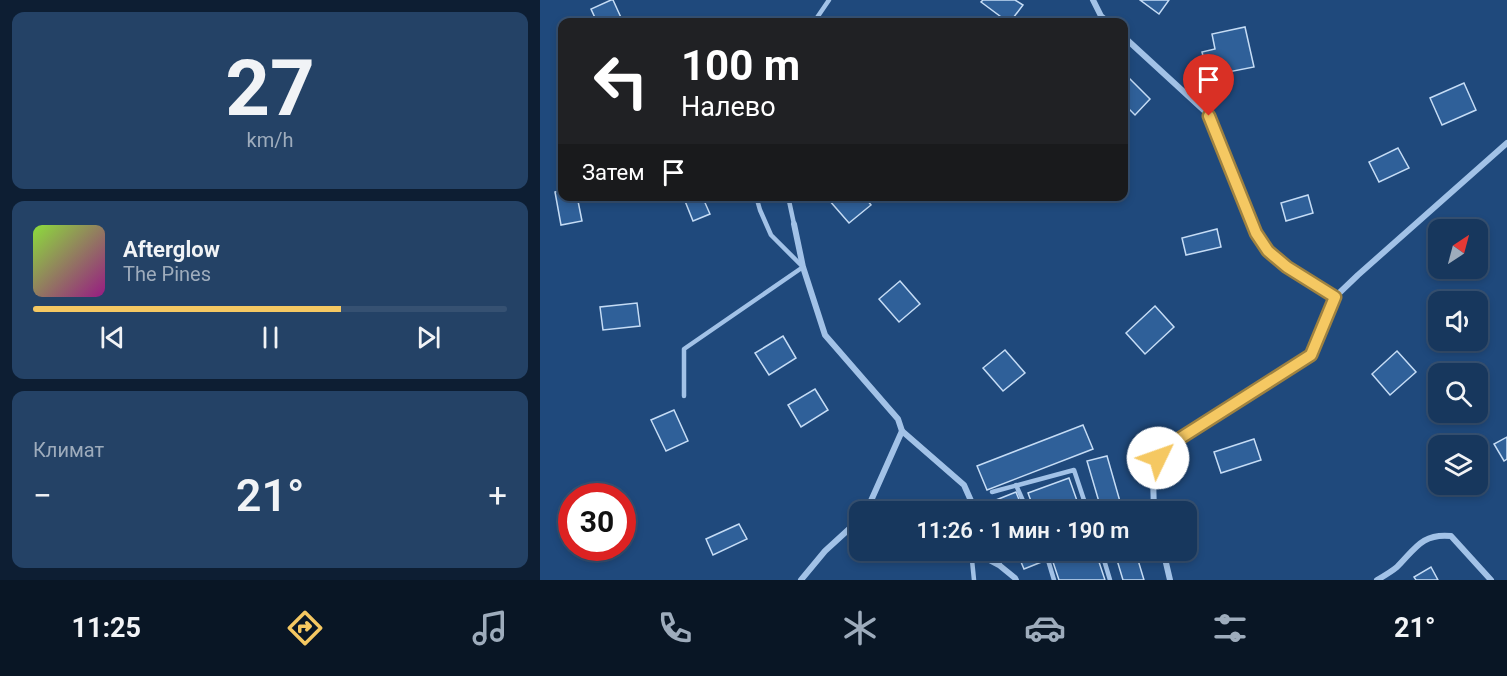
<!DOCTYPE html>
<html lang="ru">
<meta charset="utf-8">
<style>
:root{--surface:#17375d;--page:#244266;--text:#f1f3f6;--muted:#9eacbc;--line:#365172;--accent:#f5c862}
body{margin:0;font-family:Roboto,sans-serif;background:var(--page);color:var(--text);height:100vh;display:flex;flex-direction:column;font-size:22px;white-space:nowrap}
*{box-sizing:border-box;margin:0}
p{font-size:20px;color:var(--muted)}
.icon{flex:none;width:33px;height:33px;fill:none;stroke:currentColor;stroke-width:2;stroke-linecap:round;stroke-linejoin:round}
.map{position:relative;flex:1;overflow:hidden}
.panel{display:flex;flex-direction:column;gap:12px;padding:12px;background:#0d1e33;width:540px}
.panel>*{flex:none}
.guide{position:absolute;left:18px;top:18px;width:570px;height:183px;border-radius:12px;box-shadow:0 3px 9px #0003,0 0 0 2px var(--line);background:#202124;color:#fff;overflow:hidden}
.needle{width:39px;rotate:36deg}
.controls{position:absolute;left:888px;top:219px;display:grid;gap:12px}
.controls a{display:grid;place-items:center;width:60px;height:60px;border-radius:12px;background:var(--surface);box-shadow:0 3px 9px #0003,0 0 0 2px var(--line);font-size:30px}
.speed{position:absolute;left:18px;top:483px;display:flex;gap:12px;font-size:30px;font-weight:700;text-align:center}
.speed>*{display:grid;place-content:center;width:78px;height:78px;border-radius:50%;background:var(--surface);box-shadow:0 3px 9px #0003,0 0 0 2px var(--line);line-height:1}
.speed .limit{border:9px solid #d22;background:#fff;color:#111}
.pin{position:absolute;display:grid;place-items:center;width:51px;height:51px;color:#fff;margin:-62px -26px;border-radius:50% 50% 50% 0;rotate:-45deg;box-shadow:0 0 6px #0007}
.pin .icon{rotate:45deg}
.me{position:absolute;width:66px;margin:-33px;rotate:48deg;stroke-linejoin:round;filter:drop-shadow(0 0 4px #0008)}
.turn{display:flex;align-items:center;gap:21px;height:126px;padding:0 24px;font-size:27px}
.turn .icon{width:78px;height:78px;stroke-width:2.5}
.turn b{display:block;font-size:42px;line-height:51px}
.then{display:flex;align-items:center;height:57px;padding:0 24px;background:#0003;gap:12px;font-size:22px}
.big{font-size:45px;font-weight:600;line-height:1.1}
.panel .widget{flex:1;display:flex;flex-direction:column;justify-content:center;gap:9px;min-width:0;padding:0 21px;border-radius:12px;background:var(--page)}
.panel .dial{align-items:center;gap:0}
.dial b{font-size:78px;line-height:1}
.song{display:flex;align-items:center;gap:18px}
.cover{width:72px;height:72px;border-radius:9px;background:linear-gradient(135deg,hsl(90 70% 55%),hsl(310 70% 35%))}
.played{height:6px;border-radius:3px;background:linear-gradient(90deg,var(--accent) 65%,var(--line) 65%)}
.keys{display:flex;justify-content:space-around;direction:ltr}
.heat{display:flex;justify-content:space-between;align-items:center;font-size:33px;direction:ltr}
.trip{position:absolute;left:309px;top:501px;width:348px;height:60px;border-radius:12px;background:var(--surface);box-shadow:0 3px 9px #0003,0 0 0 2px var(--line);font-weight:600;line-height:60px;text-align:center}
.menu{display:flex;height:96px;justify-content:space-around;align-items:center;background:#091625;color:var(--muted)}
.menu .icon{width:42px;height:42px}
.menu .active{color:var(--accent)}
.menu b{font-size:27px;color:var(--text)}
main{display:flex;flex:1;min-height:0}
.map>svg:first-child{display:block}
</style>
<main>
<section class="panel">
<div class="widget dial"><b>27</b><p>km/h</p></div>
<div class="widget">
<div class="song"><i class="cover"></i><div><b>Afterglow</b><p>The Pines</p></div></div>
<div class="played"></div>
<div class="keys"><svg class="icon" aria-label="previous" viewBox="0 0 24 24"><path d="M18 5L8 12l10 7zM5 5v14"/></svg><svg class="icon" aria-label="pause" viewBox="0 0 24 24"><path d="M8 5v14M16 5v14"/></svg><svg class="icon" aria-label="next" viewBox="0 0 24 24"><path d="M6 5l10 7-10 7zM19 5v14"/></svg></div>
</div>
<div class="widget"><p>Климат</p>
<div class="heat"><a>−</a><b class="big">21°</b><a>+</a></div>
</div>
</section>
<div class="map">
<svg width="967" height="580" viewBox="0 0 967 580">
<rect width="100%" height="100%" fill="#1f497c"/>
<g fill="#2f6099" stroke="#c5dcf5" stroke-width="1.5">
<polygon points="71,0 73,0 83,22 57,22 51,9"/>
<polygon points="443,0 475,0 483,5 470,22 468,22 441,2"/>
<polygon points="600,0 629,0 619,14"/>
<polygon points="705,27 714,67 668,76 662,52 675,49 672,34"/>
<polygon points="588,77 610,99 595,115 584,104 584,81"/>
<polygon points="924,83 936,110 902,125 890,98"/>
<polygon points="858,148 869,168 839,182 829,162"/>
<polygon points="22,190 22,196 37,196 42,221 21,225 15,192"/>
<polygon points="768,195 773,213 746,221 741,203"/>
<polygon points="143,196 162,196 170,214 153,221"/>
<polygon points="294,196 324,196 331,205 309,223 289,200"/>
<polygon points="677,229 681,247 646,255 642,238"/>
<polygon points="360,281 380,304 359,322 339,299"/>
<polygon points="97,303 100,326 63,330 60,307"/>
<polygon points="615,306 634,327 605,354 586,333"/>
<polygon points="243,336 256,358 229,375 215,353"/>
<polygon points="465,350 485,373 463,391 443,368"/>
<polygon points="857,351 876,372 850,395 832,374"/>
<polygon points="275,389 288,410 261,427 248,405"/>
<polygon points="134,410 148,441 126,451 111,420"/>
<polygon points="543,425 553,449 447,490 437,466"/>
<polygon points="967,437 967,459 964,461 954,444"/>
<polygon points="714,439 721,460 681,473 674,452"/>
<polygon points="567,456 583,512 562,512 547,461"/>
<polygon points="529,478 541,512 495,512 488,493"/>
<polygon points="476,492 484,512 460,512 456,500"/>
<polygon points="199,524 207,539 173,555 166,539"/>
<polygon points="476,550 500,550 504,561 484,569"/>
<polygon points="509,550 555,550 565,580 519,580"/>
<polygon points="574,550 595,550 604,580 583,580"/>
<polygon points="891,567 898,580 876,580 874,577"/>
</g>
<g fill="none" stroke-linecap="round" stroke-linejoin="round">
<g stroke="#a2c2e7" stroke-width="4.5">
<polyline points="274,22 289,0"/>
<polyline points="248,196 254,224"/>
<polyline points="144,396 144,349 263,267 231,235 220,210 216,196"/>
<polyline points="476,485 488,512"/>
<polyline points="452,492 534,470 548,512"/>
<polyline points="431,550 434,580"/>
<polyline points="505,550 514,580"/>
<polyline points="561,550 570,580"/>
</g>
<g stroke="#a2c2e7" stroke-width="6">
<polyline points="553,0 561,16 568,22"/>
<polyline points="584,37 669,115 716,233 728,251 747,267 795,297"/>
<polyline points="254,224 263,267 285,335 358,419 362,431 326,512"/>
<polyline points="362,431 424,485 436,512"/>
<polyline points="614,512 613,476 618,458 631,444 771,355 795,297 818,275 967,143"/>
<polyline points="431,550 459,565 475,578 476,580"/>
<polyline points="453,550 459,564"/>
<polyline points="623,550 630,580"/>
<polyline points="261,580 285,551 320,519"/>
<path d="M837 580C844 576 851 572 857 567 875 549 882 533 911 536L951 580"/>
</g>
</g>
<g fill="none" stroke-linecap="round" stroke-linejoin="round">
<defs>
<polyline id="route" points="618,458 631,444 771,355 795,297 747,267 728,251 716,233 669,116"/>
</defs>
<use href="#route" stroke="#9f8240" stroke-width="15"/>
<use href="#route" stroke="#f5c862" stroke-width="10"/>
</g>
</svg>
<div class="controls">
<a><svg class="needle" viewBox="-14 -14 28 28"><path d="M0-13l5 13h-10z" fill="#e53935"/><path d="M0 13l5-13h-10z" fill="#9eacbc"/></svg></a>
<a><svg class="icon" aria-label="sound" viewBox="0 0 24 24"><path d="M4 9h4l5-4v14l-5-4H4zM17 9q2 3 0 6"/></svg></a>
<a><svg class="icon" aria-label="search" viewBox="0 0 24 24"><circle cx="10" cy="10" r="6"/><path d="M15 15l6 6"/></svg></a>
<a><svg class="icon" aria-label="layers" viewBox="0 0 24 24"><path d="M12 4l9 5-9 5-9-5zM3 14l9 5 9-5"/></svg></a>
</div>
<div class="speed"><div class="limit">30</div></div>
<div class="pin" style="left:669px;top:116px;background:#d93025"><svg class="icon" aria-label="arrive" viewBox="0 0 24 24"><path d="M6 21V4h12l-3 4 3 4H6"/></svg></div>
<svg class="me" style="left:618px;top:458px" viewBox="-20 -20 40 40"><circle r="19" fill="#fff"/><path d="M0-13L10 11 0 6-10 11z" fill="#f5c862"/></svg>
<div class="trip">11:26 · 1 мин · 190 m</div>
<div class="guide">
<div class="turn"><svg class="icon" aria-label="left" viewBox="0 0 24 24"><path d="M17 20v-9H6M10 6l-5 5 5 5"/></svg><div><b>100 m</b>Налево</div></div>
<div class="then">Затем<svg class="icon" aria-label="arrive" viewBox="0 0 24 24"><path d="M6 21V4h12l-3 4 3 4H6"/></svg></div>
</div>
</div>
</main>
<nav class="menu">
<b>11:25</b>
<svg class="icon active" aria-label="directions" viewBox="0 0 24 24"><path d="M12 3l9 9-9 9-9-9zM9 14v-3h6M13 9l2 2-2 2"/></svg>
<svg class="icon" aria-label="music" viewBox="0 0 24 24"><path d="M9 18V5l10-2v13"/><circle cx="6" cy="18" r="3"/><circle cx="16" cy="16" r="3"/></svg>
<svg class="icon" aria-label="phone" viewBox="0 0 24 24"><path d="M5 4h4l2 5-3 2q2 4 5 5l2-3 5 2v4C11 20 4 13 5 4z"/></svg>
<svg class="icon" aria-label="climate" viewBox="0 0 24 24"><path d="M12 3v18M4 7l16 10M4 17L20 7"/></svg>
<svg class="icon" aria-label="car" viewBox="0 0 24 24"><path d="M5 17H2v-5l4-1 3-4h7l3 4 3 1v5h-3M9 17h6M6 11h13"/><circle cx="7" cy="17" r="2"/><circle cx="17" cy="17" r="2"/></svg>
<svg class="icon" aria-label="filters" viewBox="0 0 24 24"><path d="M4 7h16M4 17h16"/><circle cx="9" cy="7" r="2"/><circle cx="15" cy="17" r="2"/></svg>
<b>21°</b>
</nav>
